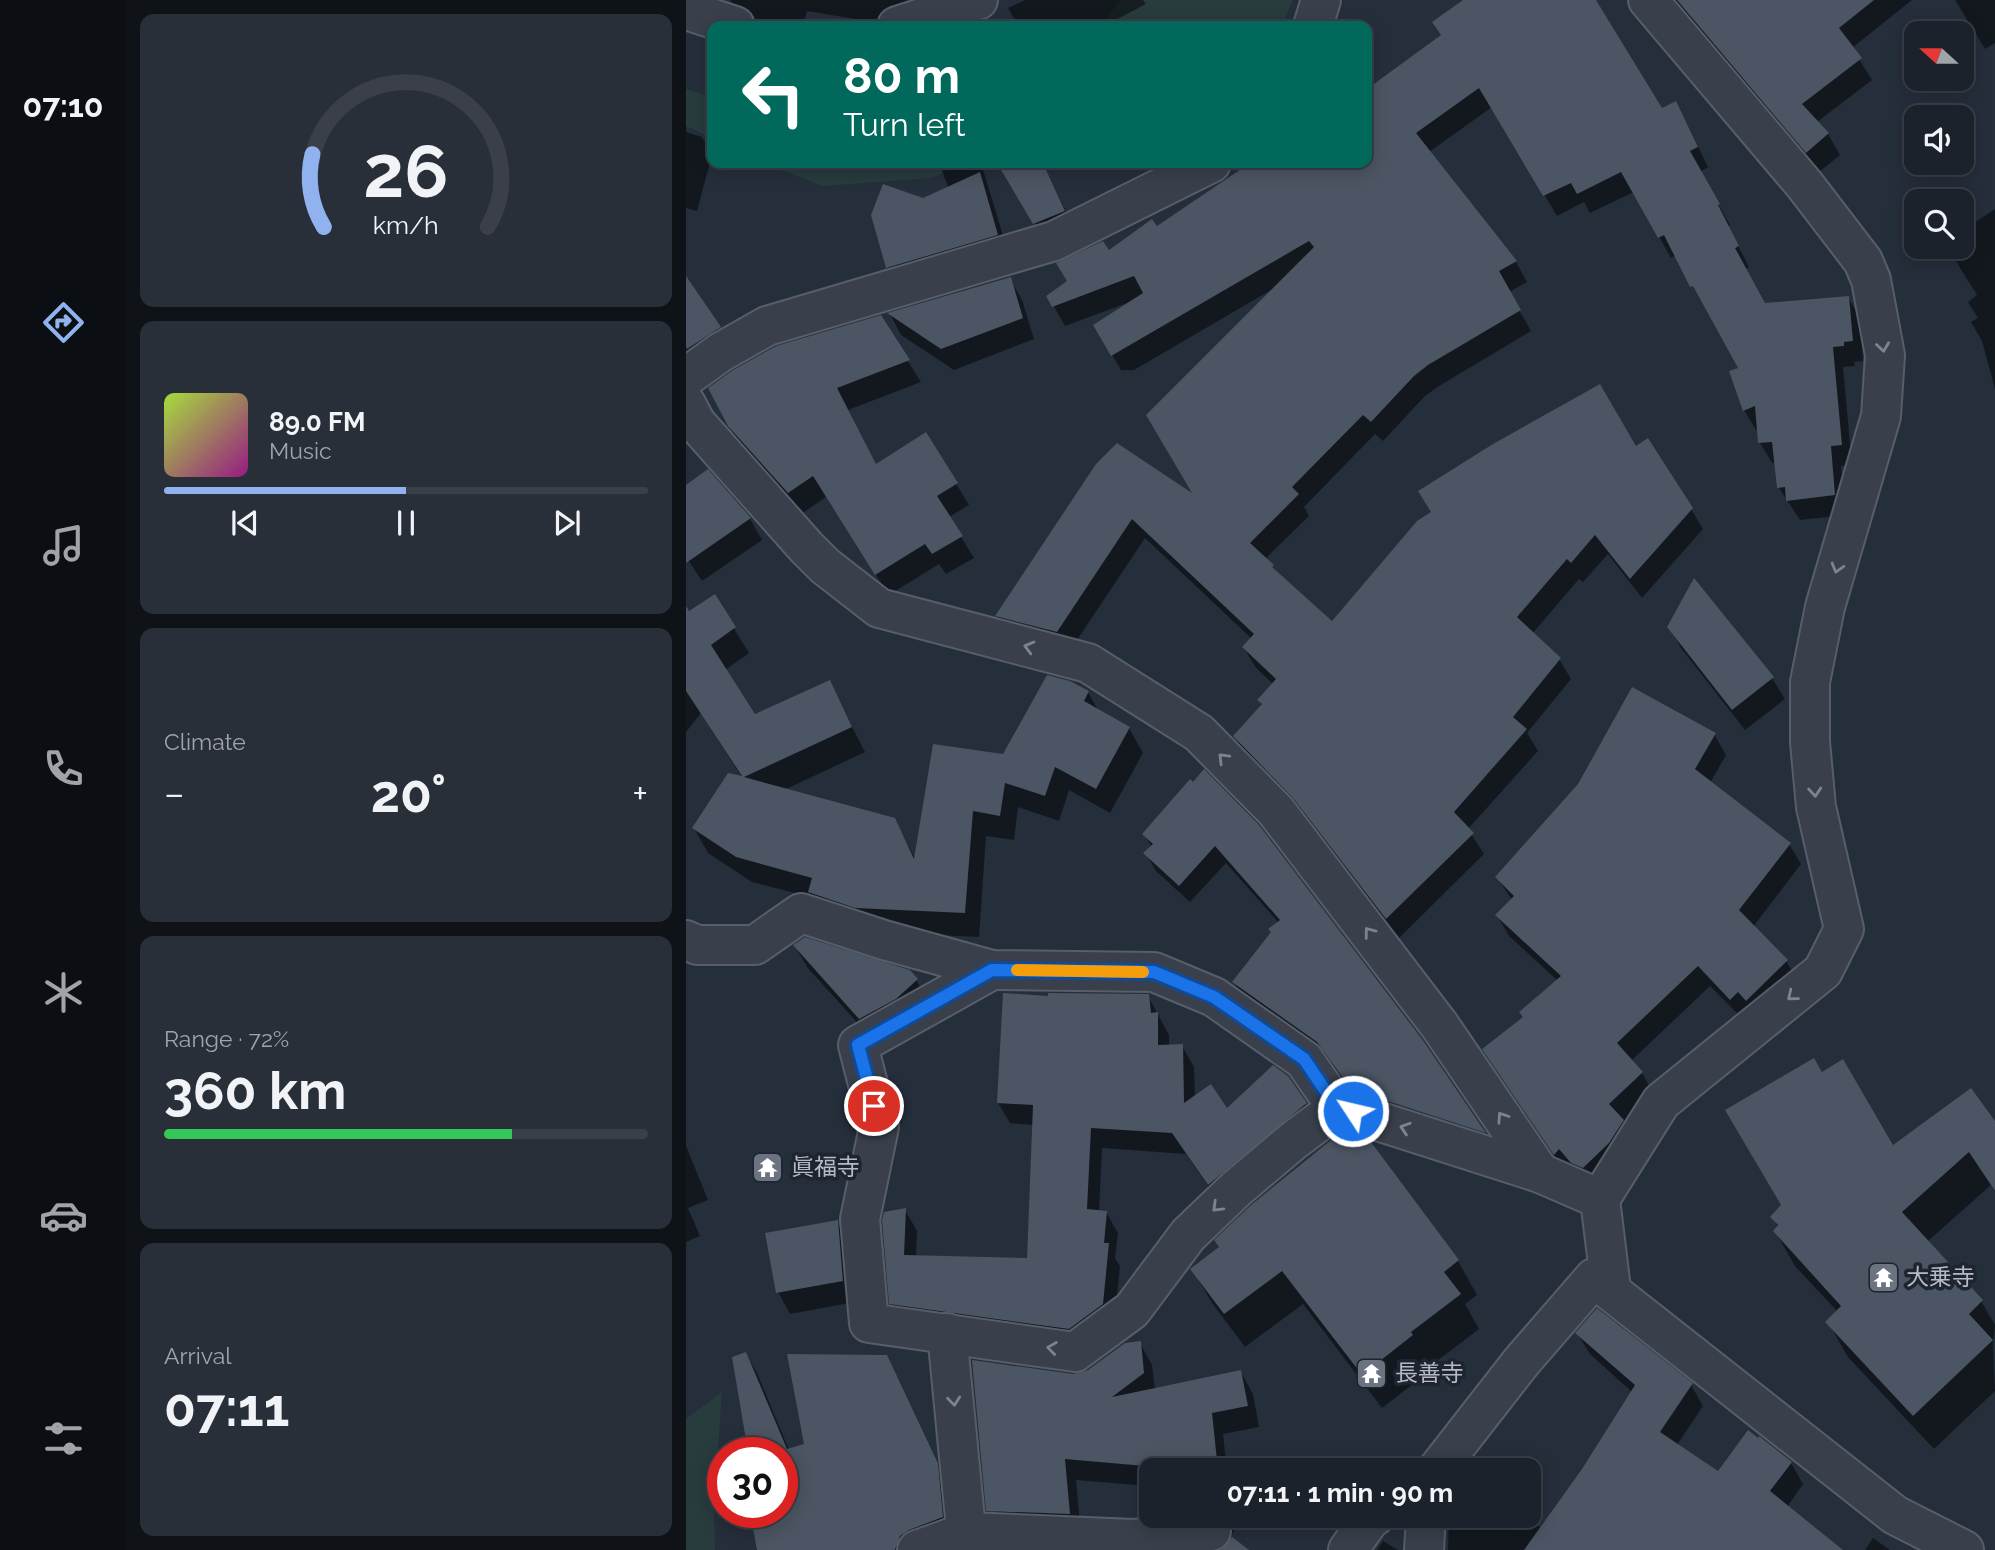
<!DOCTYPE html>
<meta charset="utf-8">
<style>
:root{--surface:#1c222c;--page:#292f38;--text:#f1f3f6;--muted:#a0a4a9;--line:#3a3f48;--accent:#90b3f0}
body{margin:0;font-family:Raleway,"Noto Sans JP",sans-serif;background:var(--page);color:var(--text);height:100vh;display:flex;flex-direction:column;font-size:26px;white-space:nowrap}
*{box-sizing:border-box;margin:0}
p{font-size:23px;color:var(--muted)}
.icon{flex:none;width:38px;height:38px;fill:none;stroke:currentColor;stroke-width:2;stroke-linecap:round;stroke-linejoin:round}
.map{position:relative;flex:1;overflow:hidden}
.details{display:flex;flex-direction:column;gap:14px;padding:14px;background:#0f1318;width:560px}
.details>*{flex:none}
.guide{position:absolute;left:21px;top:21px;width:665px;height:147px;border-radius:14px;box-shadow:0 4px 18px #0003,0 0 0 2px var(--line);background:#00695c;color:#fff;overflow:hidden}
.needle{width:46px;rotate:291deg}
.fabs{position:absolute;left:1218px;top:21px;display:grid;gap:14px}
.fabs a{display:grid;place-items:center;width:70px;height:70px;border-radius:14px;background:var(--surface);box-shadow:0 4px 18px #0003,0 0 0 2px var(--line);font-size:35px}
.speed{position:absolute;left:21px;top:1437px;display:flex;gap:14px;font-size:35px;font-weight:700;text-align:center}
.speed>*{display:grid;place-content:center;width:91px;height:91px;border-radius:50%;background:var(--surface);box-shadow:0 4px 18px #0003,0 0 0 2px var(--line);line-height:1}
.speed .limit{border:10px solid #d22;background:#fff;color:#111}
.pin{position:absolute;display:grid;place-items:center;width:60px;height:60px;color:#fff;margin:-30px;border:4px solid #fff;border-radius:50%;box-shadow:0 2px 7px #0007}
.me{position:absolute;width:77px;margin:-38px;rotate:305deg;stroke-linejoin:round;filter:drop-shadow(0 0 5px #0008)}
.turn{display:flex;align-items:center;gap:24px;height:147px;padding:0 21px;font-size:32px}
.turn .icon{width:91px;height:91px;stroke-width:2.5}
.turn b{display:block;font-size:49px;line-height:60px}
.big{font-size:52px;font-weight:700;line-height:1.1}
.details .card{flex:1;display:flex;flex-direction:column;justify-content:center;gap:10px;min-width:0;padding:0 24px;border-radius:14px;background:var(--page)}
.details .dial{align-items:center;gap:0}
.dial svg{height:182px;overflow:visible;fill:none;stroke:var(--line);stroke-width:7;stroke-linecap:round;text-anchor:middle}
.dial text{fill:var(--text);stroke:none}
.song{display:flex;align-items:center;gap:21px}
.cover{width:84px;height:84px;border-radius:10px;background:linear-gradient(135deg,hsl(80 70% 55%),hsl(310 70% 35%))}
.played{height:7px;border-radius:4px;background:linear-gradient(90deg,var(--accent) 50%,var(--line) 50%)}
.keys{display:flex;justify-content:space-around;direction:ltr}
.heat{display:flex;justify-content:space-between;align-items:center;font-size:38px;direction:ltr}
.charge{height:10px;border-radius:5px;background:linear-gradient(90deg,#34c759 72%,var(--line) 0)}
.trip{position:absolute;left:453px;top:1458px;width:402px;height:70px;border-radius:14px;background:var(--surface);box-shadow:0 4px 18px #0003,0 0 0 2px var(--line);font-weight:700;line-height:70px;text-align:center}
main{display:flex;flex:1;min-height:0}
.dock{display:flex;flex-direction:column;width:126px;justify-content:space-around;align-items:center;background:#0b0e12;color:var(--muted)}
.dock .icon{width:49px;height:49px}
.dock .active{color:var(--accent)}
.dock b{font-size:32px;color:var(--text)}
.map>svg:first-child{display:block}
</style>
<main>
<nav class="dock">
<b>07:10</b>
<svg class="icon active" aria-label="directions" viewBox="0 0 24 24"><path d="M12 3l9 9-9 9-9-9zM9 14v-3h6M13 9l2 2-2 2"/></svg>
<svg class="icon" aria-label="music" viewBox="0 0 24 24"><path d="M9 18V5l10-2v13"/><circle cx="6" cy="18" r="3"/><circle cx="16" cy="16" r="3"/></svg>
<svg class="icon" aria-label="phone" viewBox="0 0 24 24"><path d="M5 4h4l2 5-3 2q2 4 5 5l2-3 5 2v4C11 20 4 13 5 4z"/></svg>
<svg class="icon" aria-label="climate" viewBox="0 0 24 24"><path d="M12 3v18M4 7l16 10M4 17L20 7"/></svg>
<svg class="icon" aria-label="car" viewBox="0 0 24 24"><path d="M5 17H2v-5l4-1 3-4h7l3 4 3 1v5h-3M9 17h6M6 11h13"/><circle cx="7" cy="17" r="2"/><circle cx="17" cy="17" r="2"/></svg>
<svg class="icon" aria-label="filters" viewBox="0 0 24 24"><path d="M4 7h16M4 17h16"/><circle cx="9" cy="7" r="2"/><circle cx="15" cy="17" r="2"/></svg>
</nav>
<section class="details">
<div class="card dial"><svg viewBox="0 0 100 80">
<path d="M14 69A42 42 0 1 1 86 69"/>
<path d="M14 69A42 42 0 0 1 9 37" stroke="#90b3f0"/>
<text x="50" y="56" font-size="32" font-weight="700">26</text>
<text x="50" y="72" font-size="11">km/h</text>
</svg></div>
<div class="card">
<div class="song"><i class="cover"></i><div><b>89.0 FM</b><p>Music</p></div></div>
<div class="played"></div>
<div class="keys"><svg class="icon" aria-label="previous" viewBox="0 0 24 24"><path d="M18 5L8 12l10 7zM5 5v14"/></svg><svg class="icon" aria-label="pause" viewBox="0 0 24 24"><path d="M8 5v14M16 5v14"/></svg><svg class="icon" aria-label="next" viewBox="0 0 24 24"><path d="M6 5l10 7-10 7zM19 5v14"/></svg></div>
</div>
<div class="card"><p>Climate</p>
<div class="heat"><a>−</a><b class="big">20°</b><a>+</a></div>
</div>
<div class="card"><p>Range · 72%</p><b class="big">360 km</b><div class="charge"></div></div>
<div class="card"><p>Arrival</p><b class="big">07:11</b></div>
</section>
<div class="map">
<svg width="1309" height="1550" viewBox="0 0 1309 1550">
<rect width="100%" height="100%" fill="#252e3b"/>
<g fill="#283b3d">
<polygon points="435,0 607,0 596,26 414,26"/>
<polygon points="0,89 26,97 26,138 0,126"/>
<polygon points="77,163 279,163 246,178 137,186"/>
<polygon points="36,1392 28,1507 29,1550 0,1550 0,1419"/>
</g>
<g fill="#0007">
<polygon points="44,0 289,0 205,25 121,11 117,26 68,26 57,22"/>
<polygon points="339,0 457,0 460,4 418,26 332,26 322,8"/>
<polygon points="780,0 908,0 975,110 1001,124 1022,167 1014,172 1044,225 1042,226 1063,267 1059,269 1079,305 1162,297 1174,318 1177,361 1168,362 1169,366 1157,367 1166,465 1155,466 1160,515 1114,520 1093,488 1090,463 1086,463 1074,443 1073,429 1070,430 1058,410 1055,369 990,255 985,258 948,192 904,213 898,202 871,216 806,107 743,152 830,262 841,282 823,292 845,331 753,386 739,396 697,441 689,434 618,507 623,516 579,559 590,573 646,623 949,448 1005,509 1017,529 956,598 922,554 897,582 893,579 846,634 873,659 885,679 841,733 852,751 782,829 798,854 713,938 621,818 561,757 549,737 576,706 573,700 587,684 570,668 558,648 566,639 459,538 383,652 323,636 311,616 411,466 511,498 585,290 448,370 435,370 409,326 444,302 379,326 362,296 422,253 470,229 564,163 681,163 681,74 689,85 757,36"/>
<polygon points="985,0 1226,0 1166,48 1186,80 1131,122 1142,134 1154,155 1133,172"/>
<polygon points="1269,0 1309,0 1309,43 1299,49"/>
<polygon points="0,132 16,137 26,155 11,211 0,208"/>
<polygon points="253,163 295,163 323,255 214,288 202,267 272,213"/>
<polygon points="313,163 357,163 390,233 361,245"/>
<polygon points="1309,209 1309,389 1296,341 1285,322 1292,318 1282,302 1291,295 1266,255 1276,247 1276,231"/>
<polygon points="0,279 45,349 0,368"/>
<polygon points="324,279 336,300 348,339 268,370 215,335 204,314"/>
<polygon points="194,317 235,382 162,410 190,466 240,434 283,505 263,517 288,558 260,574 253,564 203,595 140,497 115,514 56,447 43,425"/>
<polygon points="22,472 64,519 76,540 16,581 0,557 0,487"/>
<polygon points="28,596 63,653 39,670 68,716 143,682 179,752 98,790 208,819 230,860 318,756 402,692 413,712 443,728 457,753 424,813 383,790 373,821 332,807 328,840 300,836 293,937 184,932 128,898 66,882 22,853 8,828 57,779 15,713 0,732 0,615"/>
<polygon points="983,626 1086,678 1099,699 1059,730 995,648"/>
<polygon points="1028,734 1040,755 1024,783 1103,844 1115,864 1067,927 1100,961 1112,981 1057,1019 1024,986 945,1061 956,1073 968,1094 937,1122 948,1142 909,1187 881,1174 799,1050 839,1018 872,981 823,936 811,915 826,900 811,877"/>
<polygon points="504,781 796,1130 662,1087 643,1060 559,1000 548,982 593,923 540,863 504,902 470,871 460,853 466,847 458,834"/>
<polygon points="109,946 230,980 243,1001 187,1040 121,967"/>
<polygon points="462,996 483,1035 483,1046 496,1046 508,1067 509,1098 540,1111 620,1104 631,1125 535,1205 500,1154 416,1148 413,1212 420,1212 432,1233 429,1258 434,1266 428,1325 395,1349 217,1324 205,1303 219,1210 231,1231 230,1257 343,1259 348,1125 324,1123 312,1103 363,998"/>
<polygon points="1136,1074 1207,1148 1309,1124 1309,1192 1305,1185 1241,1242 1295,1301 1309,1325 1307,1344 1309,1391 1248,1449 1162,1357 1142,1322 1152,1312 1109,1266 1089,1231 1092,1227 1086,1217 1097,1206"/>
<polygon points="666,1092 799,1134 808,1149 677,1107"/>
<polygon points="684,1143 772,1261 791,1295 779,1304 793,1329 743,1367 745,1370 696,1408 617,1304 559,1347 526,1303 506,1269"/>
<polygon points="0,1146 22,1200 2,1208 14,1236 0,1242"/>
<polygon points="151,1222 164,1244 169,1302 104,1314 92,1292"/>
<polygon points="891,1333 1005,1385 1017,1406 991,1445 1032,1473 1105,1463 1117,1484 1101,1507 1154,1550 762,1550 763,1516 834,1516 856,1528 897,1470 946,1392 904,1354"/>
<polygon points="454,1343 466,1365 469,1390 555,1372 567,1394 573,1427 537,1434 541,1470 466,1470 466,1511 463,1486 390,1480 395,1535 322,1532 310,1511 387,1375 403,1371"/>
<polygon points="60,1354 71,1373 103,1450 120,1445 211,1376 262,1483 266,1534 232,1550 70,1550 72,1547 66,1512 96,1512 96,1452 64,1452 48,1358"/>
<polygon points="466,1516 546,1516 548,1533 536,1530 478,1536"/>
<polygon points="1187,1538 1204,1550 1179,1550"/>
<polygon points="697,1541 712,1550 691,1550"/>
</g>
<g fill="#4b5563">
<polygon points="777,0 910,0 976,108 990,101 1012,147 1004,151 1034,204 1032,205 1053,246 1049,248 1079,303 1163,296 1167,341 1158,342 1158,346 1147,347 1156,445 1145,446 1149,495 1100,501 1099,487 1091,488 1086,442 1072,443 1069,406 1057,411 1043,371 1052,368 1007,286 1004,287 978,235 972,238 935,172 891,194 885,183 857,196 793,88 730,133 831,261 813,271 835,310 742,365 728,376 685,422 677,415 606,487 613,494 564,543 588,565 586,567 646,621 731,521 745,512 732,491 807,444 914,384 950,446 962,438 1007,508 944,579 909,535 885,563 881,559 831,617 875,658 827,717 841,729 768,812 788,833 700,919 607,798 547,736 576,704 571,700 590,679 556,647 568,634 446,519 371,632 309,616 410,464 431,443 506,493 460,415 628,247 623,241 425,356 407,325 457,293 448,276 366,307 360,296 381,281 370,263 417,241 423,250 466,219 471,226 564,163 681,163 681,89 755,35 746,22"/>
<polygon points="991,0 1188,0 1153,28 1176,58 1116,104 1143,133 1120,153"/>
<polygon points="311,163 357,163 379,211 347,224"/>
<polygon points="294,172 312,235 200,268 185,215 197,184 237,198"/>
<polygon points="0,276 35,327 1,349 0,347"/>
<polygon points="325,277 337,318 255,349 201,313"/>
<polygon points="195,315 224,360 151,388 190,464 240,432 272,483 251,496 277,536 246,554 239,544 189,575 127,476 102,493 42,426 22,388 47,370 90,346"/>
<polygon points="22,469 65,518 0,563 0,485"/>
<polygon points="1008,578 1088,677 1046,710 981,627"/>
<polygon points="29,594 50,627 25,645 69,714 144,680 166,727 58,777 209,818 228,859 247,744 317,754 361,675 384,681 403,691 398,701 444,727 410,789 369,767 359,796 319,783 314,816 287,811 279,913 169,908 122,892 126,878 50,857 6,828 42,773 56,776 0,691 0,606 3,611"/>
<polygon points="946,687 1030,733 1009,769 1105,843 1053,910 1102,960 1060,1001 1052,992 1044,1000 1012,966 931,1043 957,1072 923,1104 938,1120 923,1143 897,1168 885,1163 873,1149 868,1155 796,1049 837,1017 833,1012 875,976 809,915 828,896 809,877 892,784"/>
<polygon points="518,769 573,825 736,1039 800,1133 665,1089 631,1042 546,982 585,932 582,929 594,920 529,846 493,886 457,853 467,844 456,834 504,779 507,782"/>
<polygon points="119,937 224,970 232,979 210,999 173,1019 107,945"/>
<polygon points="317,993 362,996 362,993 463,994 465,1013 472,1012 472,1045 497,1044 498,1103 525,1084 541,1108 587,1065 602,1076 621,1103 522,1185 486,1133 405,1128 401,1209 421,1211 418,1243 423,1243 417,1304 383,1329 203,1304 196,1220 198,1212 220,1208 218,1255 341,1258 347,1105 311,1103"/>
<polygon points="1128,1058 1136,1072 1157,1059 1207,1145 1285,1088 1309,1121 1309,1191 1283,1152 1216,1212 1297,1300 1283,1314 1307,1340 1227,1416 1139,1322 1155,1306 1087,1231 1092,1225 1084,1217 1095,1205 1039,1110"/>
<polygon points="655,1132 685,1142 773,1260 758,1272 775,1294 725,1332 727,1335 676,1375 596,1271 538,1314 504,1269 533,1247 528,1240 565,1205"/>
<polygon points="152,1220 157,1281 90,1293 79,1233"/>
<polygon points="911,1308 1007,1383 974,1432 1032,1471 1062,1430 1072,1438 1073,1436 1106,1462 1084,1491 1157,1550 838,1550 896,1469 949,1385 889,1333"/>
<polygon points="455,1341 458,1373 426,1397 555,1370 562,1406 526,1413 532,1470 466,1470 464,1515 459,1466 379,1459 384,1514 300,1511 286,1360 387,1374 402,1370 439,1343"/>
<polygon points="60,1352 101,1449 118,1444 101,1354 201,1355 252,1463 257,1517 223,1530 214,1536 209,1550 71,1550 64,1512 96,1512 96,1452 62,1452 46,1357"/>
<polygon points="546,1537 563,1550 535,1550"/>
</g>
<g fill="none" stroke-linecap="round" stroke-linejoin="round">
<defs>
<g id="minor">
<polyline points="0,10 49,26"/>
<polyline points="211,26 292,0"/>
<polyline points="627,26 635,0"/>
<polyline points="0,377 35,352 81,326 368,241 525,163"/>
<polyline points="0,404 10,423 120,547 139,566 193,608 402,663 513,733 590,811 754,1026 854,1173"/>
<polyline points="0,940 11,945 69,945 115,913 198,940 306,970 468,972 528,997 618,1060 651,1108"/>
<polyline points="306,970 172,1045 193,1127 174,1219 183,1323 389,1352 446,1310 502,1235 550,1189 607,1141 651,1108 854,1173 914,1199"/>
<polyline points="925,1289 914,1199 975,1102 1137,971 1158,929 1130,807 1124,742 1124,682 1139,607 1195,416 1199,355 1185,280 1177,261 1118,184 962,0"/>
<polyline points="261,1333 282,1550"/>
<polyline points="751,1470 836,1361 908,1278 1209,1515 1278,1550"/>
<polyline points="231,1550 281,1532 448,1539 525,1531"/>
<polyline points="662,1550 684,1519 689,1516"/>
<polyline points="738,1550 740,1516"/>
</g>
</defs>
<use href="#minor" stroke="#575e69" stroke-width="42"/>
<use href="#minor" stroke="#39404b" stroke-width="38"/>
</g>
<defs><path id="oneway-chevron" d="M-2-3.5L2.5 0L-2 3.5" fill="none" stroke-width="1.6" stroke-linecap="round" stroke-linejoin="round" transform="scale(1.75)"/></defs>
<g stroke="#7d848f">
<use href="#oneway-chevron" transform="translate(1197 347) rotate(82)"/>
<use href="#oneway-chevron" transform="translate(1151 568) rotate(106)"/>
<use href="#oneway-chevron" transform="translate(343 647) rotate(-165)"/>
<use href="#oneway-chevron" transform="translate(537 758) rotate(-135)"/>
<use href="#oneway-chevron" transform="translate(1129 792) rotate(85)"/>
<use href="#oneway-chevron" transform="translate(683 932) rotate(-127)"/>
<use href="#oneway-chevron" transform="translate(1106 996) rotate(141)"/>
<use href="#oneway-chevron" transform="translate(816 1117) rotate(-124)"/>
<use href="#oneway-chevron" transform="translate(719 1128) rotate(-162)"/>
<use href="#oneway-chevron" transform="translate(531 1207) rotate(136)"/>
<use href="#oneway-chevron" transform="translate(366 1348) rotate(-172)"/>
<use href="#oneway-chevron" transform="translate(268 1401) rotate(84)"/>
</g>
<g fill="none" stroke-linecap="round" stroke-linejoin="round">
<defs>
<polyline id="route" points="188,1106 172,1045 306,970 468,972 528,997 618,1059 651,1108 667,1111"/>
</defs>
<use href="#route" stroke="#114b97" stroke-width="18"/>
<use href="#route" stroke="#1a73e8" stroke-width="12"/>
<polyline stroke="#f59e0b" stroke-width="12" points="331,970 457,972"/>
</g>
<defs>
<symbol id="temple-square" viewBox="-11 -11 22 22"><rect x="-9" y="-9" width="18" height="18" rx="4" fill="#6b7280" stroke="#1e2530"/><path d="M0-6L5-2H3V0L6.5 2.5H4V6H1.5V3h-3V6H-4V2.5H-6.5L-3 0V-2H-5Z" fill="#fff"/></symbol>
</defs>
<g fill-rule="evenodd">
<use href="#temple-square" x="64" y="1150" width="35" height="35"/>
<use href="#temple-square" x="1180" y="1260" width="35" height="35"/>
<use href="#temple-square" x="668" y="1356" width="35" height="35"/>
</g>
<g text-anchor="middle" stroke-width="7" stroke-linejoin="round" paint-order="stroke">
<g font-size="23" fill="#b4bbc6" stroke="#1e2530" text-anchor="start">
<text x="105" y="1175">眞福寺</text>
<text x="1220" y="1285">大乗寺</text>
<text x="709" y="1381">長善寺</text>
</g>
</g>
</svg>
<div class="fabs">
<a><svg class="needle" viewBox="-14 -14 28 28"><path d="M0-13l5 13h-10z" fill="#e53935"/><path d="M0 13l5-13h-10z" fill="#a0a4a9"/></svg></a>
<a><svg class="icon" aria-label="sound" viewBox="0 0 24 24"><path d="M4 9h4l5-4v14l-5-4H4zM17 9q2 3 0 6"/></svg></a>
<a><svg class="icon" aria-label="search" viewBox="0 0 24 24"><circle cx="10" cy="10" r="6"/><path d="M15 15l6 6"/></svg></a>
</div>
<div class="speed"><div class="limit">30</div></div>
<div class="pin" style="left:188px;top:1106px;background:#d93025"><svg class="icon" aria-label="arrive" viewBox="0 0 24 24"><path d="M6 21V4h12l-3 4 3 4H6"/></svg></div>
<svg class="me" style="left:667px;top:1111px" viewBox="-20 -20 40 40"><circle r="17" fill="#1a73e8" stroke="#fff" stroke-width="3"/><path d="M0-11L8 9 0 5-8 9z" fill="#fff"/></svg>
<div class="trip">07:11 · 1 min · 90 m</div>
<div class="guide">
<div class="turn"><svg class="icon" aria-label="left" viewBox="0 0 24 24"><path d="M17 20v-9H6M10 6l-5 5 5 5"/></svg><div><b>80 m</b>Turn left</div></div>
</div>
</div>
</main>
